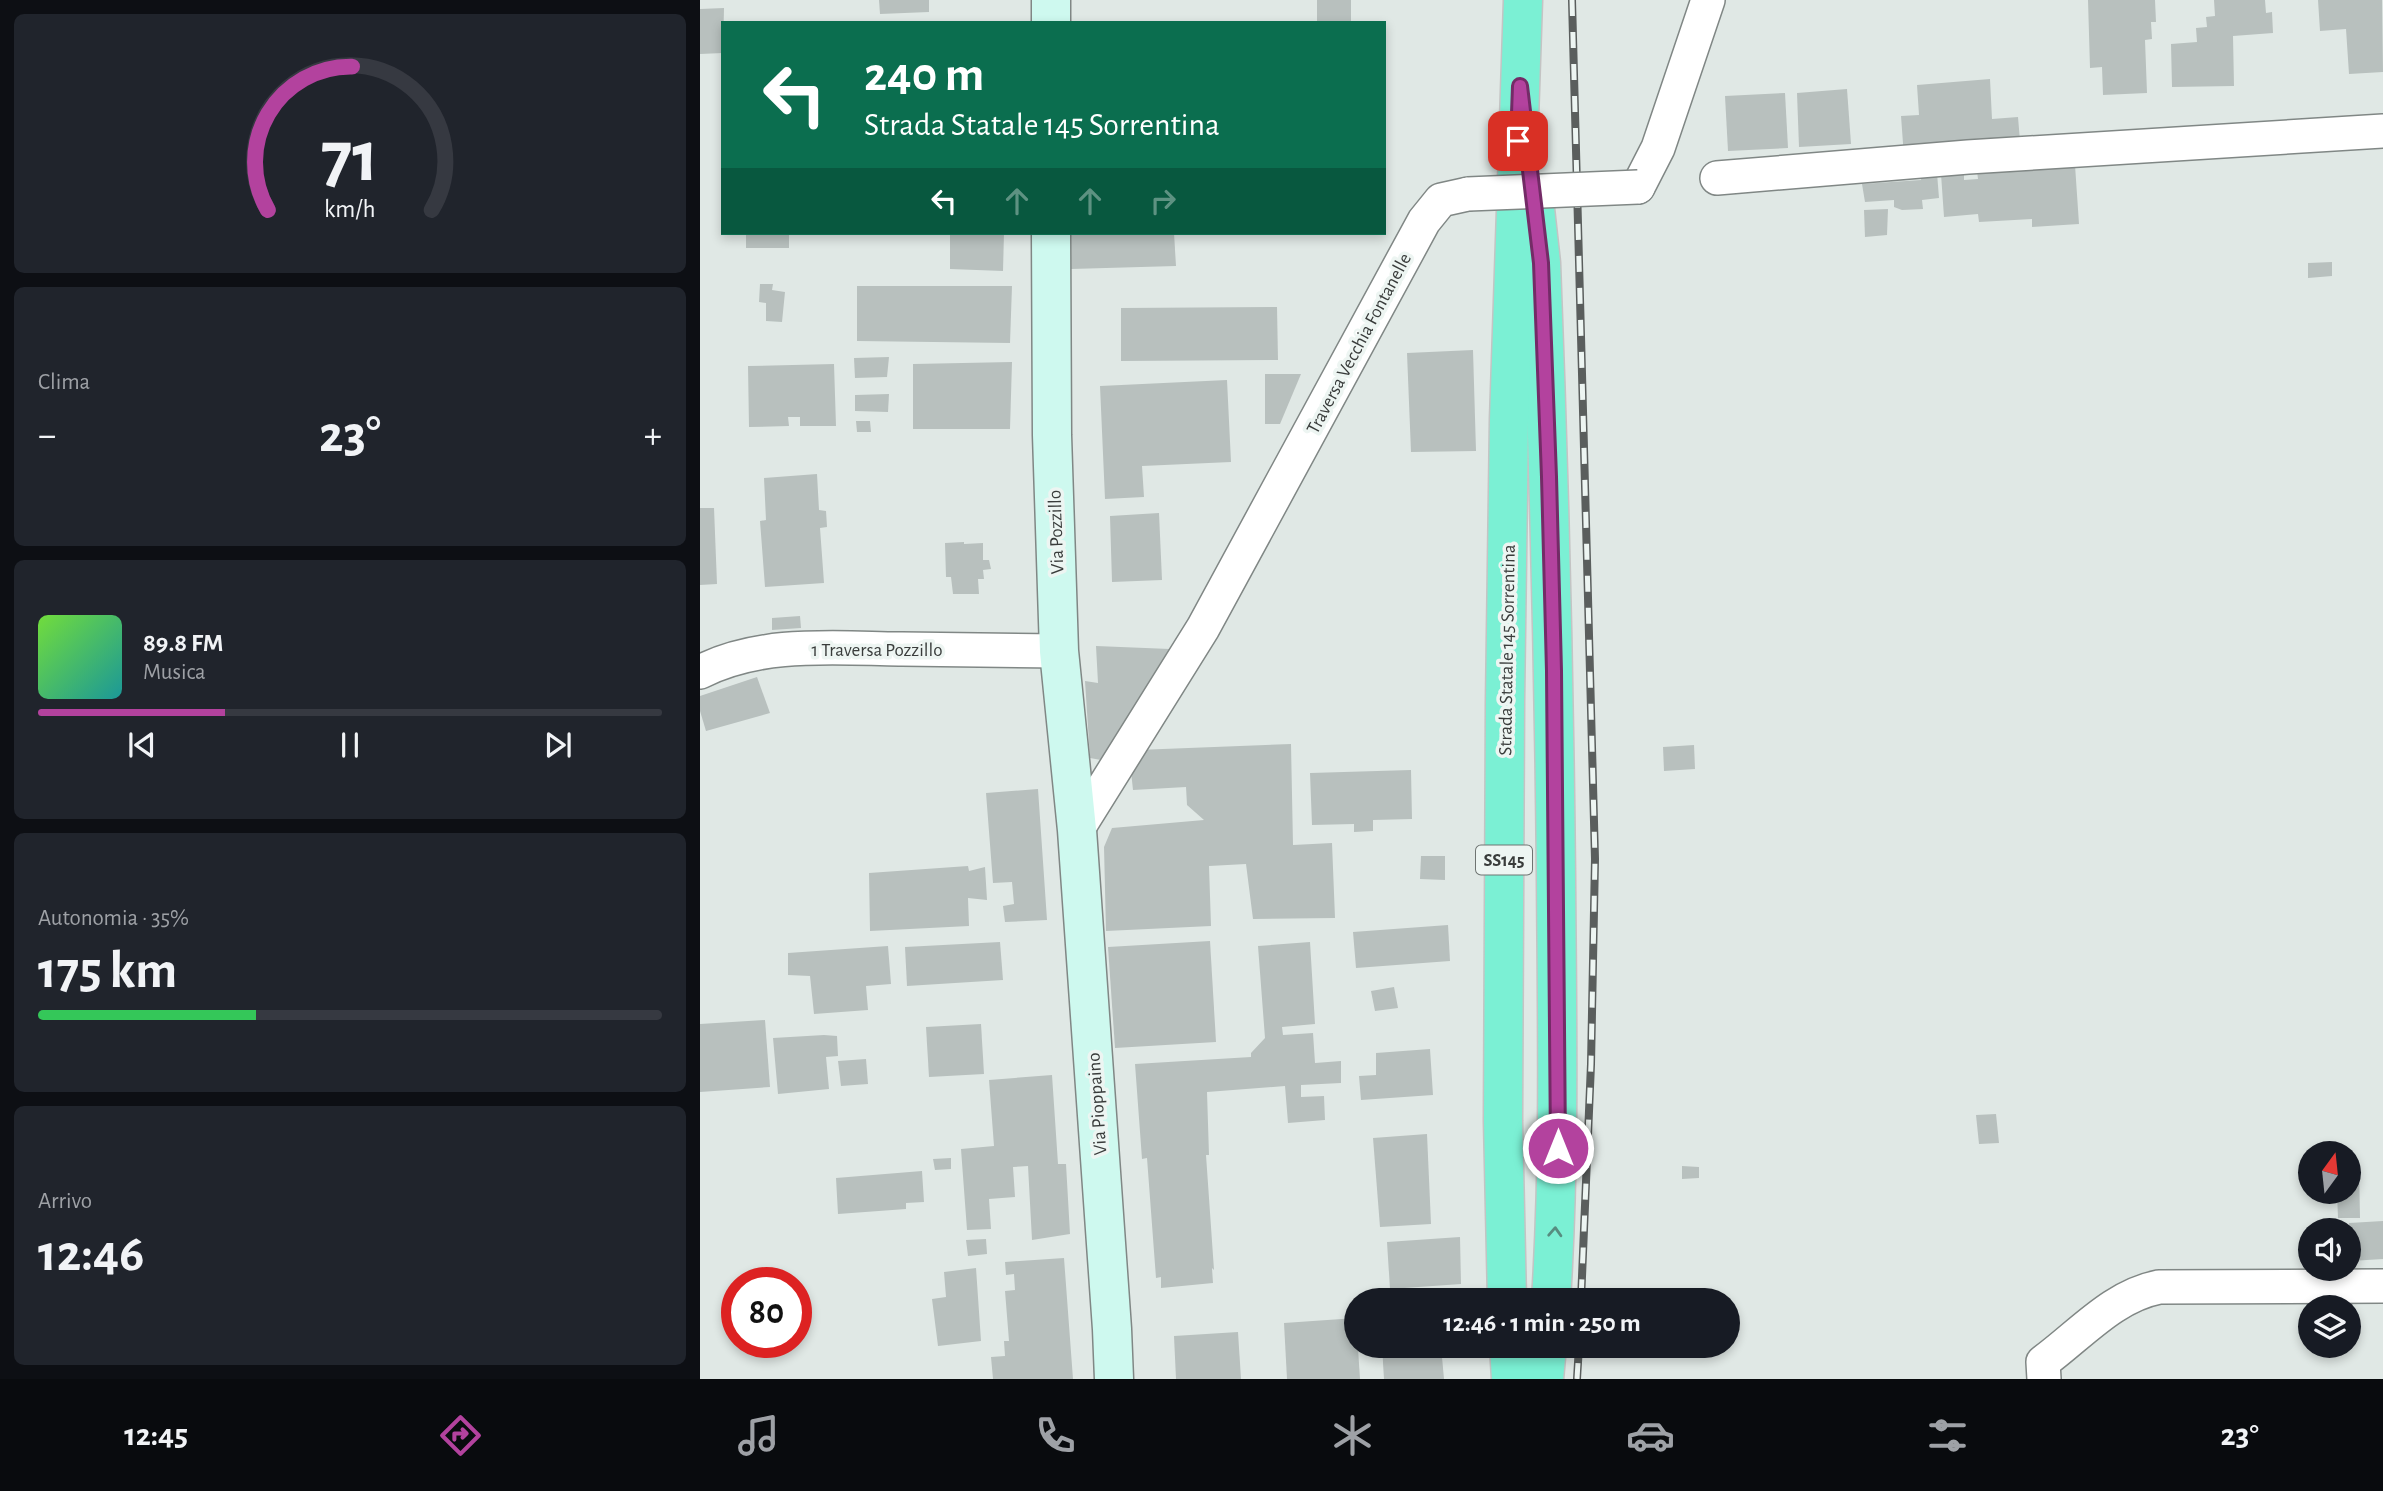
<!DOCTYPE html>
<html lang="it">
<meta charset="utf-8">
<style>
:root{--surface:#171b24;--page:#20242c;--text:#f1f3f6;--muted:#9ea1a6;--line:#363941;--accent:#b3429e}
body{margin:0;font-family:"Alegreya Sans",sans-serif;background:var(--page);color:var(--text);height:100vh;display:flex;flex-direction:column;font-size:26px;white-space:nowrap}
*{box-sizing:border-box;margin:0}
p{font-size:23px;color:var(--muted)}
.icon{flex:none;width:38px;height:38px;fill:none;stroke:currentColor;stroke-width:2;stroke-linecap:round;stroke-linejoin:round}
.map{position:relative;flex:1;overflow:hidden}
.sheet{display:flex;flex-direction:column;gap:14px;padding:14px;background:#0d0f14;width:700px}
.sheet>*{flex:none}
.top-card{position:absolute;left:21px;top:21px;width:665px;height:214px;border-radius:0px;box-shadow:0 4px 10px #0003;background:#0b6e4f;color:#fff;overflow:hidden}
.needle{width:46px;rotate:15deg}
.tools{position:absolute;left:1598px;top:1141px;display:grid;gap:14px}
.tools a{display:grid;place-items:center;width:63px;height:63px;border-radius:50%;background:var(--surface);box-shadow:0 4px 10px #0003;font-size:35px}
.speed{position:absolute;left:21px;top:1267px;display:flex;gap:14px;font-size:35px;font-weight:700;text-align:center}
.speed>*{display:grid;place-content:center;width:91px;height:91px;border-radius:50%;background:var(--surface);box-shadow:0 4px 10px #0003;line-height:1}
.speed .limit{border:10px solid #d22;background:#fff;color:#111}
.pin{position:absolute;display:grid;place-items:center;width:60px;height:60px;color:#fff;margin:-30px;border-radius:14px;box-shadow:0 4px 10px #0006}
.me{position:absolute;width:77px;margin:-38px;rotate:0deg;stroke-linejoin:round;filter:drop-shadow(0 0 5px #0008)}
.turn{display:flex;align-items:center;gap:24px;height:147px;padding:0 28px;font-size:32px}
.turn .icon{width:91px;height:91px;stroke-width:2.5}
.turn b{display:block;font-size:49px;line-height:60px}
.lanes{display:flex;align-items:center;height:66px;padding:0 28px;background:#0003;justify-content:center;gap:35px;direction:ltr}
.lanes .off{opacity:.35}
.big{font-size:52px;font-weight:600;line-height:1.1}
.sheet .tile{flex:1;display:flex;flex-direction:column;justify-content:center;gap:10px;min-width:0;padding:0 24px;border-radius:10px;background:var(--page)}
.sheet .dial{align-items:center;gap:0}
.dial svg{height:182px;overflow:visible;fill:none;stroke:var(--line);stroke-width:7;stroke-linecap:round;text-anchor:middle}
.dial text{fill:var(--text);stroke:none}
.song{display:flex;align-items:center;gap:21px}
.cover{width:84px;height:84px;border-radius:10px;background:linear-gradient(135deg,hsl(100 70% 55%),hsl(180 70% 35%))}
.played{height:7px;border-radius:4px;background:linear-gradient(90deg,var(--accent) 30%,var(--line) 30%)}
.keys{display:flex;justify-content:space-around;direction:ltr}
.heat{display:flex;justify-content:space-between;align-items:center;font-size:38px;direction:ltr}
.charge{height:10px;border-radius:5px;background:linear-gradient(90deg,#34c759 35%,var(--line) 0)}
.trip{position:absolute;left:644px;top:1288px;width:396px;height:70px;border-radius:35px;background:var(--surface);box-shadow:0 4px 10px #0003;font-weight:600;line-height:70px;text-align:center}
.tabs{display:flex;height:112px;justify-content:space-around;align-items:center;background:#090b0e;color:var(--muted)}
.tabs .icon{width:49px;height:49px}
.tabs .on{color:var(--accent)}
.tabs b{font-size:32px;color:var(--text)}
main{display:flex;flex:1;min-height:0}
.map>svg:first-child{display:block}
</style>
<main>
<section class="sheet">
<div class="tile dial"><svg viewBox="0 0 100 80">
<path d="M14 69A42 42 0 1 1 86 69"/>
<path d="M14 69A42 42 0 0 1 51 6" stroke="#b3429e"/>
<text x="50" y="56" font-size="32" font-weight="700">71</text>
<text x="50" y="72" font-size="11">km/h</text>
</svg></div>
<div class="tile"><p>Clima</p>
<div class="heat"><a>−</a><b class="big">23°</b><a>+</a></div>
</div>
<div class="tile">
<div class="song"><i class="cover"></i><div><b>89.8 FM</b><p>Musica</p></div></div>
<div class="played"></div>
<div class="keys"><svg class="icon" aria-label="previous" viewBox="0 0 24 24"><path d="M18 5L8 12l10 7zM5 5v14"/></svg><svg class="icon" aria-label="pause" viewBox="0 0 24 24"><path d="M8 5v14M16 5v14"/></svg><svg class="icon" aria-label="next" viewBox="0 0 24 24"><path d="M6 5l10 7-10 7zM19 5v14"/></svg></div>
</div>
<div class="tile"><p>Autonomia · 35%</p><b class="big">175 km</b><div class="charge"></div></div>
<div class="tile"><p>Arrivo</p><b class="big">12:46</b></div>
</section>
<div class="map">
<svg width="1683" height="1379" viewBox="0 0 1683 1379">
<rect width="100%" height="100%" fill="#e0e8e5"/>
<g fill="#b8c0be">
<polygon points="179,0 229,0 229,12 180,14"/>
<rect x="617" y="0" width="34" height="23"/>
<polygon points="1388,0 1455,0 1456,22 1451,22 1452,39 1445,40 1447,93 1403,95 1402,67 1390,68"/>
<polygon points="1514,0 1565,0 1566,13 1572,12 1573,33 1533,36 1534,86 1472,87 1471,44 1497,42 1496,28 1507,27 1506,17 1515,16"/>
<polygon points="1618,0 1682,0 1683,72 1649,74 1646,29 1620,31"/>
<polygon points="24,8 23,53 0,54 0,9"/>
<polygon points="1290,79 1292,119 1318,117 1320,141 1204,157 1201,116 1219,115 1217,85"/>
<polygon points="1147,89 1151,144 1099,147 1097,93"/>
<polygon points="1085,93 1088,148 1028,151 1025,96"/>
<polygon points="1375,165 1379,224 1332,227 1332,219 1279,222 1278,214 1244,217 1241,174 1264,172 1264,180 1278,179 1277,171"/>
<polygon points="1237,173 1239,198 1222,200 1223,209 1202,210 1194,207 1194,200 1165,202 1162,184 1221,180 1222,174"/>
<polygon points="1188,209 1187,235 1165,237 1164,210"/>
<rect x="46" y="233" width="43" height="15"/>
<polygon points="250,233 304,233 303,271 250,269"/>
<polygon points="370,233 474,233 476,266 371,269"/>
<polygon points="1632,262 1632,276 1608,278 1608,263"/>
<polygon points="60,284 73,284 72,290 85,292 82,322 66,321 66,303 59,302"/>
<polygon points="157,286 312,286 310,343 157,341"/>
<polygon points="577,307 578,360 421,361 421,308"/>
<polygon points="773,350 776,451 711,452 707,353"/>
<polygon points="189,357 187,377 155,378 154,358"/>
<polygon points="312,362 310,429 213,429 213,364"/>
<polygon points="134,364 136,426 100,426 100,417 88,417 89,426 49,427 48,366"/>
<polygon points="565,374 601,374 580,424 565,424"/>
<polygon points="527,380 531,462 442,466 444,497 405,499 400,386"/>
<polygon points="189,394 188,412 155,411 155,395"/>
<polygon points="156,421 170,421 171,432 157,432"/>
<polygon points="117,474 119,510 126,511 127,527 120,528 124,583 65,587 60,521 66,520 64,478"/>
<polygon points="0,508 14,508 17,584 0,585"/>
<polygon points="459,513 462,580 412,582 410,516"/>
<polygon points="264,542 264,544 283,543 283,560 289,560 291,569 283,570 284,579 278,579 279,594 253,594 251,577 246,577 245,543"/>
<polygon points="100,616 101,628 72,630 72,618"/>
<polygon points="396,646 470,649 401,760 390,758 385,681 398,683"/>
<polygon points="57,677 70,713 6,731 0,711 0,696"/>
<polygon points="591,744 593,845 632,843 635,918 553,919 546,864 509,866 511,926 406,931 404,847 412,828 504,820 487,805 486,787 433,790 430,762 437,750"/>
<polygon points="994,745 995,769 964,771 963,747"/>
<polygon points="711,770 712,819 673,820 673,831 654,832 654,824 612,825 610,773"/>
<polygon points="338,789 347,920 305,922 303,906 314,904 312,882 293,883 286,793"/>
<polygon points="721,856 745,856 745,880 720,879"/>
<polygon points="268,866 269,871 285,867 287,900 268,898 269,926 170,931 169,873"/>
<polygon points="748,925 750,961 656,968 653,932"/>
<polygon points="510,941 516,1042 415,1048 408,947"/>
<polygon points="300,942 303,980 207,986 205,947"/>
<polygon points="610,942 615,1024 582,1027 583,1035 613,1033 615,1063 641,1061 641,1083 601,1085 601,1097 624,1096 625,1120 588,1123 585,1086 507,1092 509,1155 506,1155 514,1270 512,1268 513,1283 461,1288 461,1277 456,1278 447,1158 442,1159 435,1064 551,1057 551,1053 565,1038 558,946"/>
<polygon points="188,946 191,984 166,986 168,1010 114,1014 110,976 88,975 88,953"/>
<polygon points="694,987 698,1008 675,1011 671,991"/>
<polygon points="65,1020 70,1087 0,1092 0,1024"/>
<polygon points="281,1024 284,1074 229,1077 226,1027"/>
<polygon points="124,1035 137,1036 138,1056 126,1057 129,1089 78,1094 73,1038"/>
<polygon points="730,1049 733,1095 661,1100 659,1076 676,1075 676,1053"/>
<polygon points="166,1059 168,1084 141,1086 138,1061"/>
<polygon points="352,1075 358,1164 366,1164 370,1234 332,1240 328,1166 313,1167 315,1197 289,1199 291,1229 267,1230 261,1149 294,1146 289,1080"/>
<polygon points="1296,1114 1299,1143 1279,1144 1276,1115"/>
<polygon points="727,1134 731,1224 680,1227 673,1138"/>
<polygon points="251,1158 251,1169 235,1170 233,1159"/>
<polygon points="982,1166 999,1167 999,1178 982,1179"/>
<polygon points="1648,1167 1659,1167 1660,1218 1638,1218 1637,1192 1648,1192"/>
<polygon points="222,1171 224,1202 206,1203 206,1209 138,1214 136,1178"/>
<polygon points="1683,1221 1683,1259 1651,1261 1649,1223"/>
<polygon points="760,1237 761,1284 690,1289 687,1242"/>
<polygon points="286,1239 287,1254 268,1256 266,1240"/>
<polygon points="364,1258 373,1379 293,1379 291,1357 305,1356 304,1341 309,1341 305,1291 315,1290 314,1274 306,1275 305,1262"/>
<polygon points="276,1268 281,1341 238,1346 232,1299 246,1297 244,1272"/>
<polygon points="656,1318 660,1379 587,1379 584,1323"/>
<polygon points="538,1332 541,1379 476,1379 474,1336"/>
<polygon points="682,1346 741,1346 744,1379 684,1379"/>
</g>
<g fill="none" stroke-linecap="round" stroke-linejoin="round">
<defs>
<g id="minor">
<polyline points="1017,178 1268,157 1683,131"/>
<polyline points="938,187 958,148 1008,0"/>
<path d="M0 672C61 641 132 648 199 649 252 650 305 650 359 651"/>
<polyline points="377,830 503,628 724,221 741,200 768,194"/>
<path d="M1344 1379 1343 1362C1381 1334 1413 1296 1459 1287L1683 1286"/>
</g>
<g id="secondary">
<polyline points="351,23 351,0"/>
<polyline points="351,233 352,435 359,651 377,830 412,1329 414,1379"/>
</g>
<g id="trunk">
<path d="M835 209 841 263C849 468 854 672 856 877 857 1018 860 1159 851 1300"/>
<polyline points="807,1300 803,1121 805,702 809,420 823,0"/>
<polyline points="809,1346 811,1379"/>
<polyline points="844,1379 847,1346"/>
</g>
</defs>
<use href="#minor" stroke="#808785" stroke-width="36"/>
<use href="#secondary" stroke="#808785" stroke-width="41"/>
<use href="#trunk" stroke="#c4c4c4" stroke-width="41"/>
<use href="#minor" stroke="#fff" stroke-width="33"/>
<use href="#secondary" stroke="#cef9ef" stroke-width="38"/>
<use href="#trunk" stroke="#7bf0d4" stroke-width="38"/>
<defs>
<g id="rail">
<polyline points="872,0 895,859 891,1064 881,1300"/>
<polyline points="877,1379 879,1346"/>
</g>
</defs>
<use href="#rail" stroke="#5a5e5d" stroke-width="8"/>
<use href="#rail" stroke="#edf5f2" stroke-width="5" stroke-dasharray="16" stroke-linecap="butt"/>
<defs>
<polyline id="minor-bridge" points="768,194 938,187"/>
</defs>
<use href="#minor-bridge" stroke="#808785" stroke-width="36" stroke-linecap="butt"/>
<use href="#minor-bridge" stroke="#fff" stroke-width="33"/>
</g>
<defs><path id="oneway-chevron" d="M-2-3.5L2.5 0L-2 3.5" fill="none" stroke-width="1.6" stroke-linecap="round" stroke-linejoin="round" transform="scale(1.75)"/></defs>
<use stroke="#578d80" href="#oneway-chevron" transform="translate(855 1232) rotate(-87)"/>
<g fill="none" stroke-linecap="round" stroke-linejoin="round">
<defs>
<polyline id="route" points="818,141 820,86 841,263 849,477 854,671 858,1148"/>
</defs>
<use href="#route" stroke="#742b67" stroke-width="18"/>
<use href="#route" stroke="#b3429e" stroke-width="12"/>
</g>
<g text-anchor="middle" stroke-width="7" stroke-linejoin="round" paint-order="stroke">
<rect fill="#edf5f2" stroke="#6f7472" stroke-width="2" x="776" y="845.5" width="56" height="29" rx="5"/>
<g font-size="18" font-weight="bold" fill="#393c3b">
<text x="804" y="866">SS145</text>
</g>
<g font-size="19" fill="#393c3b" stroke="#edf5f2">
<text transform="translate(658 343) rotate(-62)" y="7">Traversa Vecchia Fontanelle</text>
<text transform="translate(355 532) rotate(-92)" y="7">Via Pozzillo</text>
<text x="177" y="656">1 Traversa Pozzillo</text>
<text transform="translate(806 650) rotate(-89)" y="7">Strada Statale 145 Sorrentina</text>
<text transform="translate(396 1104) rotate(-94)" y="7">Via Pioppaino</text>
</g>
</g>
</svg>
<div class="tools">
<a><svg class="needle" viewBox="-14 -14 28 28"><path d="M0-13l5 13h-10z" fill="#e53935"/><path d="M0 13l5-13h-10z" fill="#9ea1a6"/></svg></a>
<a><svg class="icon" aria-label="sound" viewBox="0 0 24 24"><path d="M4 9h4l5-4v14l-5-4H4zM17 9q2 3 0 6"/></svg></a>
<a><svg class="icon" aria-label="layers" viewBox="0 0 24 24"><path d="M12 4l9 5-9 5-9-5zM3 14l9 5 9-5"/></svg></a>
</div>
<div class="speed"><div class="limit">80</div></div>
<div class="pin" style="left:818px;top:141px;background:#d93025"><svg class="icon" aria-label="arrive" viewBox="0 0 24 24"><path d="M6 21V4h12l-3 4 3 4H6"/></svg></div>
<svg class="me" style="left:858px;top:1148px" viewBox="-20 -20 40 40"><circle r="17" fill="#b3429e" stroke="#fff" stroke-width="3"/><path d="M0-11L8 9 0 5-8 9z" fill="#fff"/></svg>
<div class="trip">12:46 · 1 min · 250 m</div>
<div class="top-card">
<div class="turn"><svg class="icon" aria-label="left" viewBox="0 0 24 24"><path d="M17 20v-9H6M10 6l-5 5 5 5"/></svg><div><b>240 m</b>Strada Statale 145 Sorrentina</div></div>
<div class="lanes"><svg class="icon" aria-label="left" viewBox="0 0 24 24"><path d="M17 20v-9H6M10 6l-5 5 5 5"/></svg><svg class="icon off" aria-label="ahead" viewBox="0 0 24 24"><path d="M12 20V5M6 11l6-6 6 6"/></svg><svg class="icon off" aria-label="ahead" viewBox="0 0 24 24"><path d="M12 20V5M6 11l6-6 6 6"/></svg><svg class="icon off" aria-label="right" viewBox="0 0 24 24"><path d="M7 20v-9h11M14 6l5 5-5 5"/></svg></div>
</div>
</div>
</main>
<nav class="tabs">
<b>12:45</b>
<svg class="icon on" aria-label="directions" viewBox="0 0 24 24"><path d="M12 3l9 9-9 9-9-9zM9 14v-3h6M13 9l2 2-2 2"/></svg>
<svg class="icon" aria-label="music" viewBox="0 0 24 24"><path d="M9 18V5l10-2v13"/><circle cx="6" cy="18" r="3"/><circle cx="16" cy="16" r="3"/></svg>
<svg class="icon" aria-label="phone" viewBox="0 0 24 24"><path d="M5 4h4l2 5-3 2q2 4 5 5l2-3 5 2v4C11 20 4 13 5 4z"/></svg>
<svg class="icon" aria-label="climate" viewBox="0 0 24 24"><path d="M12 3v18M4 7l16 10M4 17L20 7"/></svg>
<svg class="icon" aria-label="car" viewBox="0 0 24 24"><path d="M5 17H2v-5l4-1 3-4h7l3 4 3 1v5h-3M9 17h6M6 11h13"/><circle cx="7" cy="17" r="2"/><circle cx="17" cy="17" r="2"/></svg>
<svg class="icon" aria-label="filters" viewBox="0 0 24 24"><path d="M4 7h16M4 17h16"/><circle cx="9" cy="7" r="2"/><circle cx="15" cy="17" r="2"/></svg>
<b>23°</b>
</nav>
